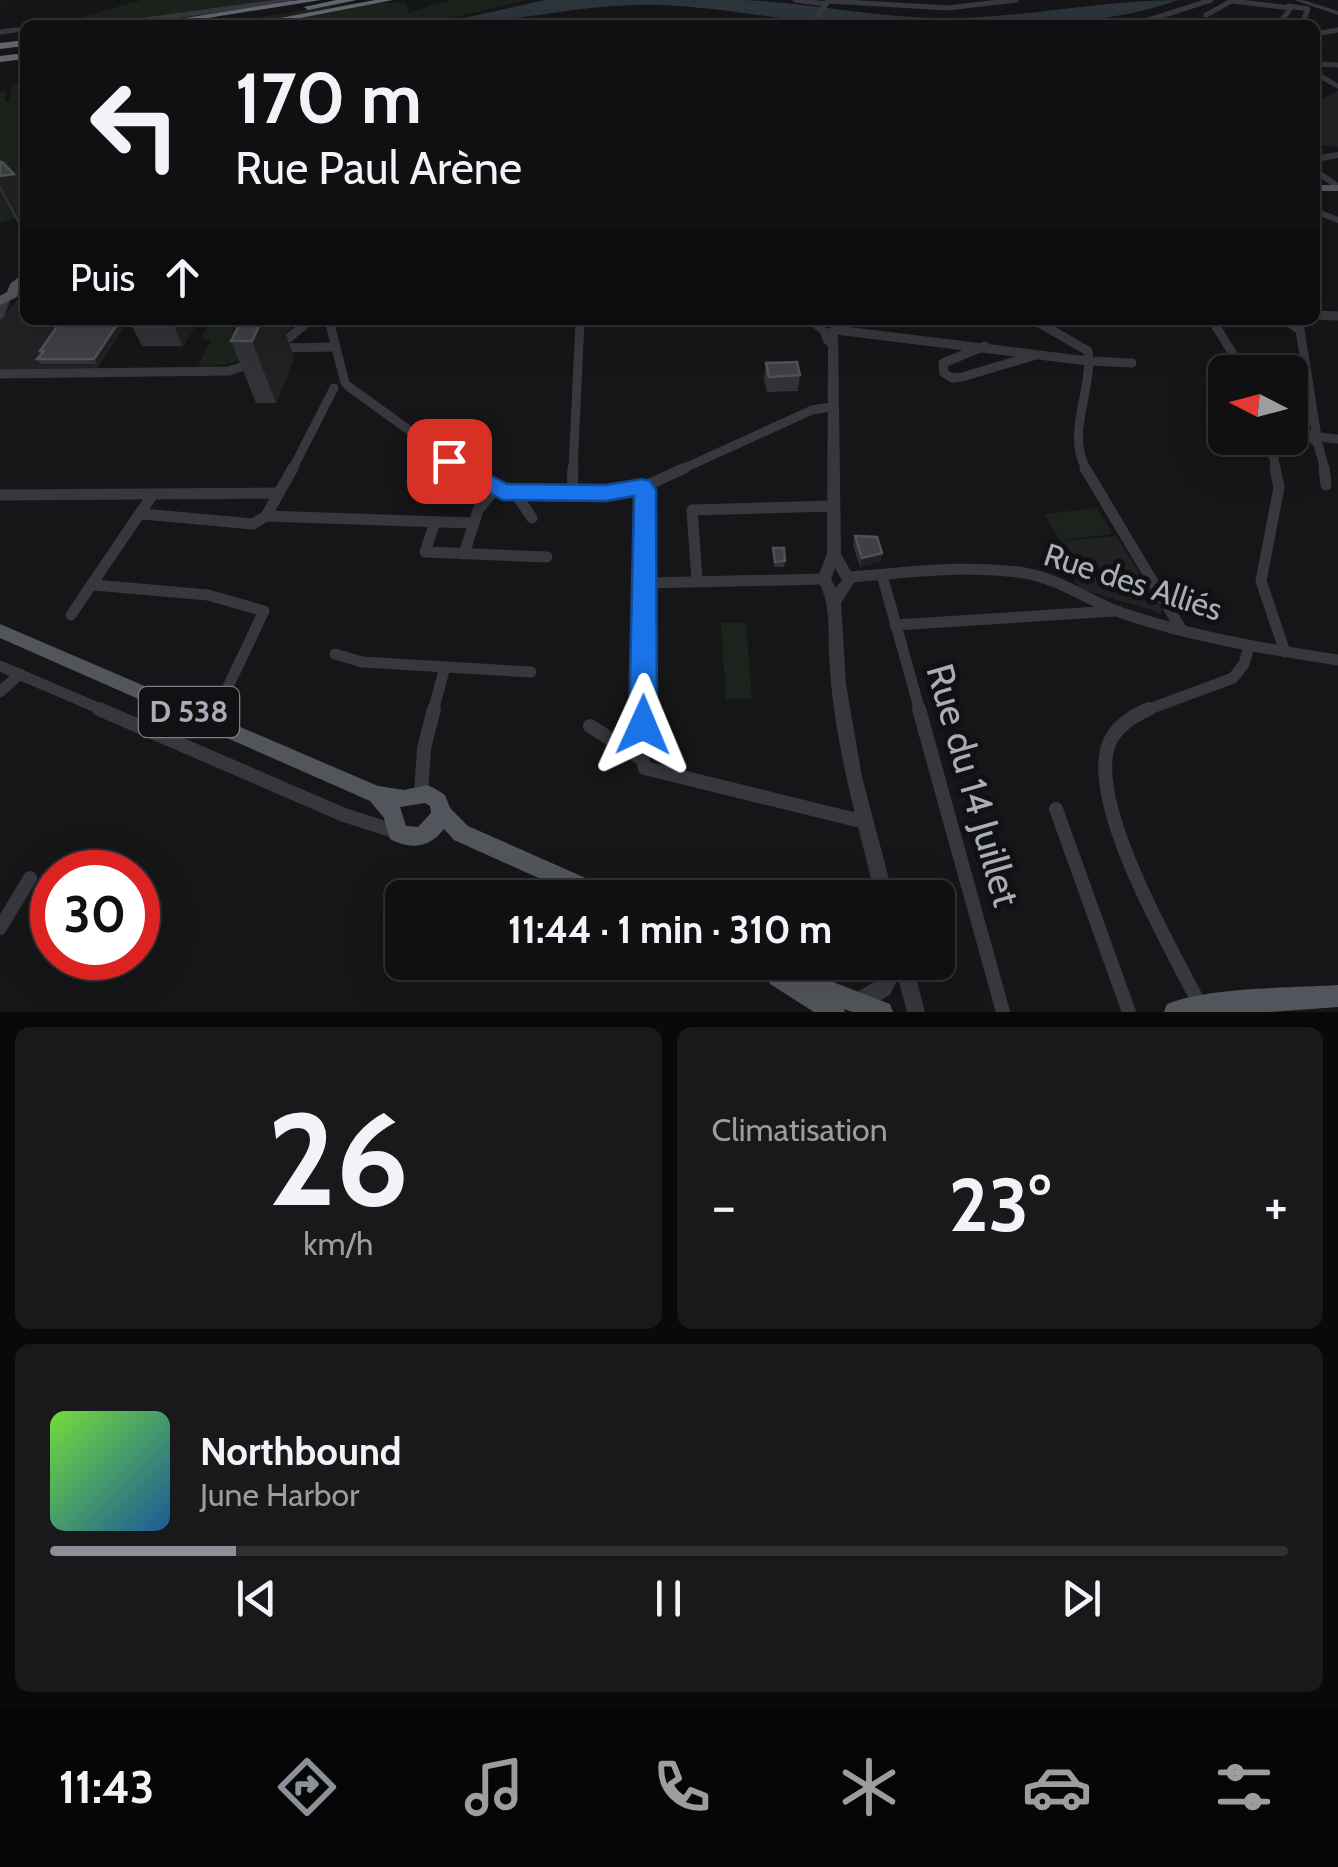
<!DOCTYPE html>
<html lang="fr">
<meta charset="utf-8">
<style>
:root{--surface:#101012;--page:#19191b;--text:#f1f3f6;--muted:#9c9d9f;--line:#303032;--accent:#8c9099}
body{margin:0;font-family:Cabin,sans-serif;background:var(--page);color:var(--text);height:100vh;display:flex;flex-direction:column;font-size:38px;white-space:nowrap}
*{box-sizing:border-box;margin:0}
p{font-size:32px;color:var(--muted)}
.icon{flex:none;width:55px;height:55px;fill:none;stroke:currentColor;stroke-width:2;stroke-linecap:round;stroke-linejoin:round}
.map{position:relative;height:1012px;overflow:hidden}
.sheet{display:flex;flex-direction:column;gap:15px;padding:15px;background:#09090a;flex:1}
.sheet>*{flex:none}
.top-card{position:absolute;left:20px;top:20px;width:1300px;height:305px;border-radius:15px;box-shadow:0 10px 40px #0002,0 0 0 2px var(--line);background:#101012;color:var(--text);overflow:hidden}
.needle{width:65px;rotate:276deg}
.tools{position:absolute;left:1208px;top:355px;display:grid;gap:20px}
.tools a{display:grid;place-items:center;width:100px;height:100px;border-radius:15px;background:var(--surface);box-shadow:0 10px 40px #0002,0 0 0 2px var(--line);font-size:50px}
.speed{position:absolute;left:30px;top:850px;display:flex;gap:20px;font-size:50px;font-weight:700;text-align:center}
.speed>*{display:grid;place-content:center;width:130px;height:130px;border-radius:50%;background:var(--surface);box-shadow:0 10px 40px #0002,0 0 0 2px var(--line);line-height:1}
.speed .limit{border:15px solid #d22;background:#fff;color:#111}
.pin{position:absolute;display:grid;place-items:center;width:85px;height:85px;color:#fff;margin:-42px;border-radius:20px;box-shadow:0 5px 15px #0006}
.me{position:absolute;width:110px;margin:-55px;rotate:1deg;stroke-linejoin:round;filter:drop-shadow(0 0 8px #0008)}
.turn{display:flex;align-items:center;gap:35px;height:210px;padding:0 50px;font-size:45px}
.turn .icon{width:130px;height:130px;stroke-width:2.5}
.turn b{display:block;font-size:70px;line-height:85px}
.then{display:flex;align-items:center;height:95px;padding:0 50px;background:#0003;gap:20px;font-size:38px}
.big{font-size:75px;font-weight:700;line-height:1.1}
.sheet .widget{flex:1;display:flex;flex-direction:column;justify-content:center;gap:15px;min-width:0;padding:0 35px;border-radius:15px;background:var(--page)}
.sheet .dial{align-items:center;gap:0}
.dial b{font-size:130px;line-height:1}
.song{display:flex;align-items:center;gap:30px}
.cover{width:120px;height:120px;border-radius:15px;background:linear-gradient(135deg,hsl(100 70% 55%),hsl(210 70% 35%))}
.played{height:10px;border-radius:5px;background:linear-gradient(90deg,var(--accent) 15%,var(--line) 15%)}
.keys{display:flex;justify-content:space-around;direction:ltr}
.heat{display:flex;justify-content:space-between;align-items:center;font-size:55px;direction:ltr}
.sheet .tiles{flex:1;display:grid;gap:15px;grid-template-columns:1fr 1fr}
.widget:last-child{grid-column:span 2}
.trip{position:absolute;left:385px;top:880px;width:570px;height:100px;border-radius:15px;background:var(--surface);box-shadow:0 10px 40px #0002,0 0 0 2px var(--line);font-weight:700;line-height:100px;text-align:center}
.tab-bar{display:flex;height:160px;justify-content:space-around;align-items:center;background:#060607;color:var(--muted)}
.tab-bar .icon{width:70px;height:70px}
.tab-bar .on{color:var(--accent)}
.tab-bar b{font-size:45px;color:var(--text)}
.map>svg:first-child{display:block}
</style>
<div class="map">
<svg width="1338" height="1012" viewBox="0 0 1338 1012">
<rect width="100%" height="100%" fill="#161618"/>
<g fill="#222225">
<polygon points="1338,91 1338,147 1315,144 1315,103"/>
<polygon points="25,290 25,320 128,320 96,370 0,370 0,320"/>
<polygon points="1116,536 1162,609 1161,613 1080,589 1053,542"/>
</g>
<g fill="#1c231d">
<polygon points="142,0 265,0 266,1 114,22 82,17"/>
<polygon points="451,0 527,0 422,25 213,25 349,3 406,3 408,13"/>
<polygon points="25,83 25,215 0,223 0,92 6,91 5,102 8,102 13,85"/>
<path d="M211 320H302C261 351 251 365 198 366L211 340 201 339Z"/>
<polygon points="1097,508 1113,534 1060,541 1044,514"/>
<polygon points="721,623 746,623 752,699 726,699"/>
</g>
<path fill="#2c353c" d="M545 0C611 0 678 0 744 0 811 3 875 18 942 18 1022 19 1099 0 1178 0 1104 26 1031 25 954 25 918 25 883 27 847 25 784 21 722 7 659 5 582 2 509 25 433 25Z"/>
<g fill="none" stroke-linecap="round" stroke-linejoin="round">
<polyline stroke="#2c353c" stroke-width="6" points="622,25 697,25"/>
<g stroke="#37383d" stroke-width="5">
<polyline points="795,0 826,4"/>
<polyline points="828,1 948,8 1016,0"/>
<polyline points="1232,1 1291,8 1281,21"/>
<polyline points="1288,6 1308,9 1302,24"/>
<polyline points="1206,15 1233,0"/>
<polyline points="109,25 291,0"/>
<polyline points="811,25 828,1"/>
<polyline points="1133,25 1211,0"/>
<polyline points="0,32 25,29"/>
<polyline points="1315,34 1338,30"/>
<polyline points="1315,64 1338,65"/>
<polyline points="1315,73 1338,86"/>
</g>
<g stroke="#37383d" stroke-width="6">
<polyline points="1315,159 1338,155"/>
<polyline points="1315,171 1338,186"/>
<polyline points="1315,211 1338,220"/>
</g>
<g stroke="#37383d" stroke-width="9">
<polyline points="0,315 6,299"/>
<polyline points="1315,315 1338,316"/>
<polyline points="329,320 345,383"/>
<path d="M1034 320 1088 351C1093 391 1065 434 1087 470"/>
<polyline points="1212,320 1244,372"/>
<polyline points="1286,320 1300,330 1317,437 1338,439"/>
<polyline points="836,330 1088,361 1132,363"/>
<polyline points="279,346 310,320"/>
<polyline points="985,346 943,363 944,373 952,378 962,377 1036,355"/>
<polyline points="278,348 335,347"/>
<polyline points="0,374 229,371 252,363"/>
<polyline points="348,386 464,470"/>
<polyline points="1290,415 1318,444 1325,470"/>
<polyline points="1270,438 1276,470"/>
<polyline points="292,470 334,388"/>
<polyline points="573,470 580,320"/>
<polyline points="680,470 812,410 831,407"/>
</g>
<g stroke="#37383d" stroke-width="11">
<polyline points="460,468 495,489 515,493 605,493 643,487 685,468"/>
<polyline points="1085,468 1181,629"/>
<polyline points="1275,468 1279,487 1261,581 1285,652"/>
<polyline points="1324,468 1326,485"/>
<polyline points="515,493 532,518"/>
<polyline points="572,494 573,468"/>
<polyline points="0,495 279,493"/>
<polyline points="143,514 253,524 266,516 293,468"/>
<polyline points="266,516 472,523"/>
<polyline points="435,522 425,552 547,557"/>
<polyline points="464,554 478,510 495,489"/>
<polyline points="882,575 920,711"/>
<path d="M849 577C907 573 966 564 1024 573 1061 579 1088 601 1122 613 1192 637 1266 649 1338 660"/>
<polyline points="697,581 692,510 833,506"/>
<polyline points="646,583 824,579"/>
<polyline points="94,585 208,595 264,611 226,691"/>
<polyline points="71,615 153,494"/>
<polyline points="895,625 1114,611"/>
<polyline points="335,654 362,662 531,672"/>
<polyline points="0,666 105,711"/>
<polyline points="0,692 20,674"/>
<polyline points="433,711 445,667"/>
<polyline points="643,711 646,499 643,487"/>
<polyline points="1144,711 1233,678 1244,664 1249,647"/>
</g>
<g stroke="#37383d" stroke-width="14">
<polyline points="99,709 344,815 397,832"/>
<polyline points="919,709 1003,1012"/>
<path d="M1149 709C1130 717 1112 729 1107 750 1092 813 1172 950 1201 1007"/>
<polyline points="590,726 642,759 645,768 865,822"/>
<polyline points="642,759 643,709"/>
<polyline points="421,793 424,748 434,709"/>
<polyline points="1056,809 1129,1012"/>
<polyline points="0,928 30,878"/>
</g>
<g fill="#37383d" fill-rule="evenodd">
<polygon points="1294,0 1303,0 1338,11 1338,15"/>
<path d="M812 320H822L821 325 829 329 834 325 832 320H842L845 326 838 332 841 554 856 580 841 603 846 684 862 777 894 898H876C861 837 844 777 835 716 832 696 830 675 829 654 828 627 831 603 817 579L827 554 828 346 824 343 820 333 811 326ZM835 568 842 580 836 588 831 579Z"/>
<polygon points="886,962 912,962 925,1012 907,1012 898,978 890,995 858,1012 850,1010 848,1003 850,996 876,981"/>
</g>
<g fill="#53555c" fill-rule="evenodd">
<rect x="1315" y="185" width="23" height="6"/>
<polygon points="25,272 25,282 20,287 17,297 0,305 0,296 7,292 10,284"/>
<path d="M0 624 378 786 404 790 427 785 434 788 445 795 450 808 468 826 615 891 618 898H583L454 840 444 829C429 848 411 850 390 839L384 818 370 801 0 638ZM425 803 430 806 431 813 418 827 406 826 400 807Z"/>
<polygon points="740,962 781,962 890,1004 893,1012 853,1012 844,1009 845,1012 814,1012 770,984 768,980 743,970"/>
<path d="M1338 985V1007L1270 1012H1164L1167 1004C1208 987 1291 988 1338 985Z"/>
</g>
<g fill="#63666e" fill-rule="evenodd">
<polygon points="299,0 321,0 164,25 140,25"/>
<polygon points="336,0 357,0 308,10 304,7"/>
<polygon points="375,0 393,0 264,25 244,25"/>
<polygon points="25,40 25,46 0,49 0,43"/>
<polygon points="25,53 25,59 0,62 0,56"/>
</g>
</g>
<g fill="#323236">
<polygon points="0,162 25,195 25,232 18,224 0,190"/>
<polygon points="242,320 281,320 294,358 276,403 256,403 231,341"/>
<polygon points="123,325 97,364 40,364 37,359 41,354 40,351"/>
<polygon points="196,325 183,346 142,346 132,326"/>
<polygon points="766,363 800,375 798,391 767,392 764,379"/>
<polygon points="855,536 882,553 880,562 860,567 853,545"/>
<polygon points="773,548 785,561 784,567 774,567"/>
</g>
<g fill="#212124">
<polygon points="14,174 25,195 25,231 0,185 0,176"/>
<polygon points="120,320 123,325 97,364 94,359"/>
<polygon points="178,320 194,320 196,325 183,346 174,326"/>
<polygon points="262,320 281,320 294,358 276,403 252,341"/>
<polygon points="882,553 880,562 860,567 862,558"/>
</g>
<g fill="#3f3f44" stroke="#4f5156" stroke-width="2.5">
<polygon points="0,162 2,162 14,174 0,176"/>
<polygon points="120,320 94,359 37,359 44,351 40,351 61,321"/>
<polygon points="145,320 178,320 174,326 132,326"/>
<polygon points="242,320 262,320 252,341 231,341"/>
<polygon points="797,362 800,375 769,377 766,363"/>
<polygon points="855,536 877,537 882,553 862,558"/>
<polygon points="773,548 784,548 785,561 775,562"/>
</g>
<polygon fill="#1a73e8" stroke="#114b97" stroke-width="2.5" points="449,454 507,484 606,485 642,479 650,481 656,490 657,725 653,734 643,737 633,734 629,725 634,496 606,501 503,500 441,467 438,461"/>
<g text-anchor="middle" stroke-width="10" stroke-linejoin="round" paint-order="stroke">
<rect fill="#111113" stroke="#7b7e86" stroke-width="2.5" x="139" y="687" width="100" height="50" rx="8"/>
<g font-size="30" font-weight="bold" fill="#a8adb8">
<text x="189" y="722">D 538</text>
</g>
<g font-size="32" fill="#a8adb8" stroke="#111113">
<text transform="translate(1133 582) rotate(18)" y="11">Rue des Alliés</text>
</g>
<g font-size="38" fill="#a8adb8" stroke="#111113">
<text transform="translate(973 785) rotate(74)" y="13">Rue du 14 Juillet</text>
</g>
</g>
</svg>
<div class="tools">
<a><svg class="needle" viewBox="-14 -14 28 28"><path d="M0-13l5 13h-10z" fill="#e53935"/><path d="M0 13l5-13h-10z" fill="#9c9d9f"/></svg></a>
</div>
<div class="speed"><div class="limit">30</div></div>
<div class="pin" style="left:449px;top:461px;background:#d93025"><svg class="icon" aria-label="arrive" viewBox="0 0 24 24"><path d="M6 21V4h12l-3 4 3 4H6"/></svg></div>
<svg class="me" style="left:643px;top:725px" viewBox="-20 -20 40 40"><path d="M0-17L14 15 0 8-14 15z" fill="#1a73e8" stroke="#fff" stroke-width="4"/></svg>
<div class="trip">11:44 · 1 min · 310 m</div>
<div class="top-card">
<div class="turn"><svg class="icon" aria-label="left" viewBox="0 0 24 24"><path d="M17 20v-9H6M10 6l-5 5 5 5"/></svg><div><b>170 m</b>Rue Paul Arène</div></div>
<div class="then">Puis<svg class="icon" aria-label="ahead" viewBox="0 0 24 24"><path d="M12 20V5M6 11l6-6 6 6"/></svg></div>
</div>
</div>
<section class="sheet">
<div class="tiles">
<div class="widget dial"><b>26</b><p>km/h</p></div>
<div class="widget"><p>Climatisation</p>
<div class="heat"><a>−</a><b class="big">23°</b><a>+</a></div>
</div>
<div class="widget">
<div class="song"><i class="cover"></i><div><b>Northbound</b><p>June Harbor</p></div></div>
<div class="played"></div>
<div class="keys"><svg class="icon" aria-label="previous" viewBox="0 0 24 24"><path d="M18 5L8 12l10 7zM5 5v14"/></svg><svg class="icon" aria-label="pause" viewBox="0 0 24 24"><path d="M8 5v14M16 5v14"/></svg><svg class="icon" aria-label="next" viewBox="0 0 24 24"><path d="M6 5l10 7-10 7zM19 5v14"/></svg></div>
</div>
</div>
</section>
<nav class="tab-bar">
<b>11:43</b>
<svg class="icon on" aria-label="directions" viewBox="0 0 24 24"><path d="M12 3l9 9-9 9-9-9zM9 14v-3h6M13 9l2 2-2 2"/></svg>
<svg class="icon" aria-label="music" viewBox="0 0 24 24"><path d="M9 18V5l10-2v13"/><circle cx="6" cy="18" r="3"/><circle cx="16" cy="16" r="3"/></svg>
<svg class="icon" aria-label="phone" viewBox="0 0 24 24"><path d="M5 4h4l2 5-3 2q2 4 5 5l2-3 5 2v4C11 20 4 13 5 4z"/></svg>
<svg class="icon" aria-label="climate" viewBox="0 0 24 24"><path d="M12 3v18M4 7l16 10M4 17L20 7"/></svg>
<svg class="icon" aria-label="car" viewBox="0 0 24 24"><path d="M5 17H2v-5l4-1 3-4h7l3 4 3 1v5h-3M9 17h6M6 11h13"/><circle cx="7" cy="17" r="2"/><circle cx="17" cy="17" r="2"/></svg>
<svg class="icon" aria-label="filters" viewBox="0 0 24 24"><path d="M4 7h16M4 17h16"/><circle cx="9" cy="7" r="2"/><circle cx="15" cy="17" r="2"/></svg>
</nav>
